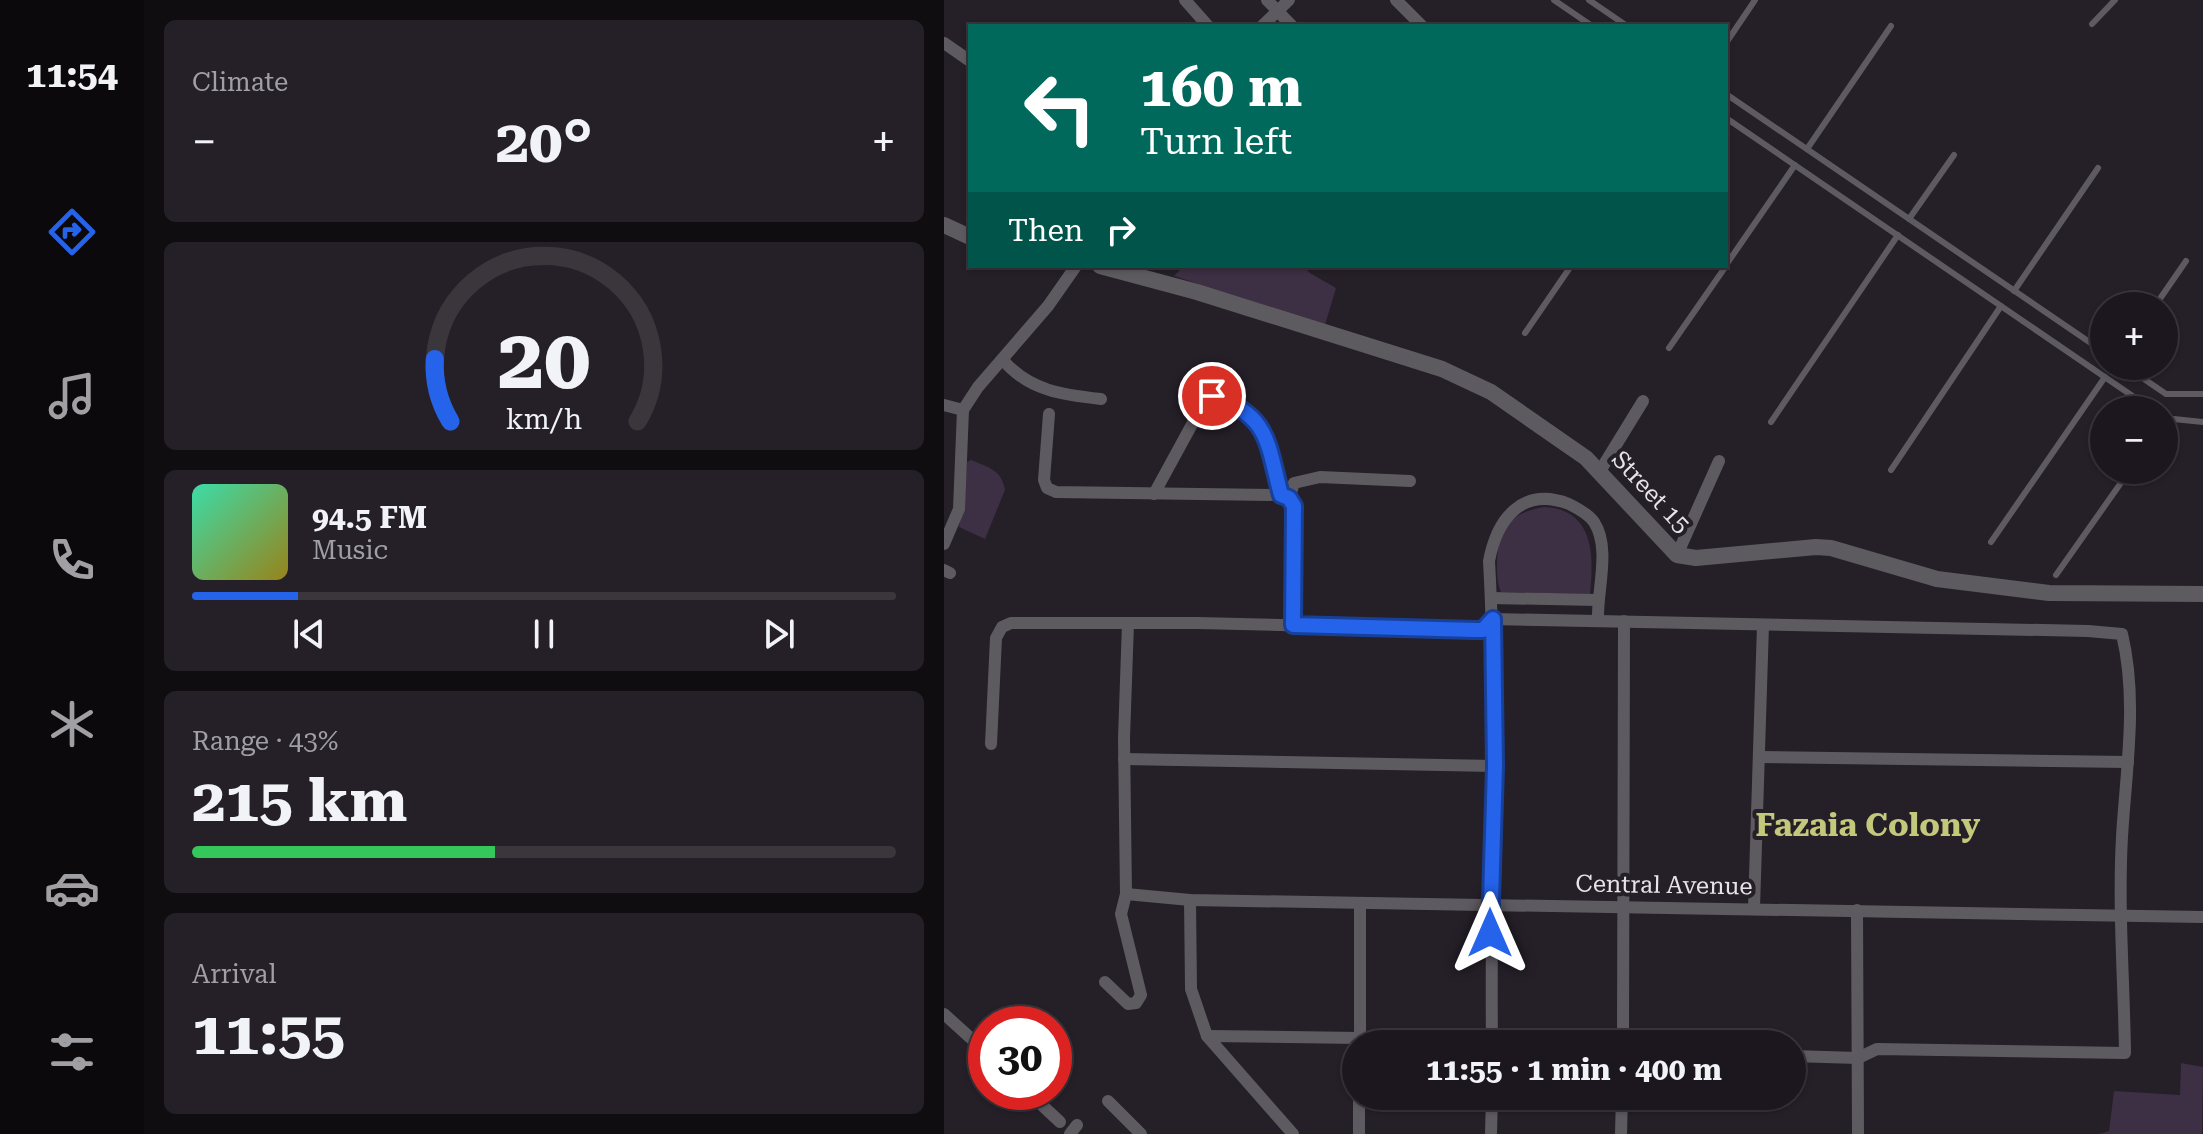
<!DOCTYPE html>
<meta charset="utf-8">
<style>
:root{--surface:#1c171e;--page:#252027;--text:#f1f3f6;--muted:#a09fa4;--line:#3a363c;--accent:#2563eb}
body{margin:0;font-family:"Roboto Serif",serif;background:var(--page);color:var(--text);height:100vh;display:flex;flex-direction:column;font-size:30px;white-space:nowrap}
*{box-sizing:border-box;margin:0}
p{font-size:26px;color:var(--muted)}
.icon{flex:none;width:44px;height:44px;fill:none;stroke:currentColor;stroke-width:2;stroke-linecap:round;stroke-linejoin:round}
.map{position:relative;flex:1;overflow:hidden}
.drawer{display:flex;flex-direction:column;gap:20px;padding:20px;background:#0f0d10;width:800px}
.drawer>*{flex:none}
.guide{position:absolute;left:24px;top:24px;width:760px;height:244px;border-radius:0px;box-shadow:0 2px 6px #0004,0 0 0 2px var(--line);background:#00695c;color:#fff;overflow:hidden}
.fabs{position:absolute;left:1146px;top:292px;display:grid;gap:16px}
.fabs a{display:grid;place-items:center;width:88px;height:88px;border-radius:50%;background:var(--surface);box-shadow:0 2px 6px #0004,0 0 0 2px var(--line);font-size:40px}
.speed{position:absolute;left:24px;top:1006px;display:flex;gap:16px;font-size:40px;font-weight:700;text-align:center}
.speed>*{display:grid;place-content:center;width:104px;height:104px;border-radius:50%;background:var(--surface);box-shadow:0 2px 6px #0004,0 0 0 2px var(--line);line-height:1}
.speed .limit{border:12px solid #d22;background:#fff;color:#111}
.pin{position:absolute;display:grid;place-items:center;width:68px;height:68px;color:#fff;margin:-34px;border:4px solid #fff;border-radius:50%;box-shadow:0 2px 8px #0007}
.me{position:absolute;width:88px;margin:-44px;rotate:0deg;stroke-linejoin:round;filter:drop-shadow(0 0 6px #0008)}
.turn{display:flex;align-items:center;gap:28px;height:168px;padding:0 40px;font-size:36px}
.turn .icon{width:104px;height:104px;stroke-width:2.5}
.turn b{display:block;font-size:56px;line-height:68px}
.then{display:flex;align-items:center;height:76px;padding:0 40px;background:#0003;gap:16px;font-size:30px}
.big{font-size:60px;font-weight:700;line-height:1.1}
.drawer .tile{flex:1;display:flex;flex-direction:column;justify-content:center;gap:12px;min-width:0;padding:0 28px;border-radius:12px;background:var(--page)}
.drawer .dial{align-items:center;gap:0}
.dial svg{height:208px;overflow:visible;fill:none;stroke:var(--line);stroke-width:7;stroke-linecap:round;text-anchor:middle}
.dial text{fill:var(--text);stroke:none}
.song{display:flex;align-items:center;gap:24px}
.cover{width:96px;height:96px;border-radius:12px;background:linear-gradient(135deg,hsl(160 70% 55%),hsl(50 70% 35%))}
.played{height:8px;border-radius:4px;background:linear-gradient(90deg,var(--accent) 15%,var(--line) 15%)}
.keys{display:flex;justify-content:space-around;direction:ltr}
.heat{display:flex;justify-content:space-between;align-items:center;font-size:44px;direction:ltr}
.charge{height:12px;border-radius:6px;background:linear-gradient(90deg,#34c759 43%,var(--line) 0)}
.trip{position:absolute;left:398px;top:1030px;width:464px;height:80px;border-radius:40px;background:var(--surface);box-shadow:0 2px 6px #0004,0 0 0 2px var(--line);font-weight:700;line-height:80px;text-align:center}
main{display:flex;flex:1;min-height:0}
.tabs{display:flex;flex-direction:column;width:144px;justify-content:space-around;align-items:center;background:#0b090c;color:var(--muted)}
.tabs .icon{width:56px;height:56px}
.tabs .selected{color:var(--accent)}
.tabs b{font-size:36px;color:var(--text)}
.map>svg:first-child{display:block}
</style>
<main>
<nav class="tabs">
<b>11:54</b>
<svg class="icon selected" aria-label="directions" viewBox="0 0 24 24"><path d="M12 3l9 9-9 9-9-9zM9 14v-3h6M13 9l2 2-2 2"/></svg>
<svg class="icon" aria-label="music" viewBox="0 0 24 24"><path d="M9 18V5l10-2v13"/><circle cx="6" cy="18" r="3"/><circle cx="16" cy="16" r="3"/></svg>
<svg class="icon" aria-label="phone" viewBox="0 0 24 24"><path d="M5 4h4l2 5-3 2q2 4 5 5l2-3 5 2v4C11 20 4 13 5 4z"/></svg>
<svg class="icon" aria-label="climate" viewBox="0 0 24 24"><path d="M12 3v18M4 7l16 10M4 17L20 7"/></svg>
<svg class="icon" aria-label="car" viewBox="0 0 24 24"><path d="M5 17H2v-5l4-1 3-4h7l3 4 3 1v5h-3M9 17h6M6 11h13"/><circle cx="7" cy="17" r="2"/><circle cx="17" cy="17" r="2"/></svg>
<svg class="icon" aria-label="filters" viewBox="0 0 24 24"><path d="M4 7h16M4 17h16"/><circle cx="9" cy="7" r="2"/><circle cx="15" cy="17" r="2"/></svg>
</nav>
<section class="drawer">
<div class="tile"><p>Climate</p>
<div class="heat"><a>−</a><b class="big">20°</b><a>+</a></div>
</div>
<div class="tile dial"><svg viewBox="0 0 100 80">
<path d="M14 69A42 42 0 1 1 86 69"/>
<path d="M14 69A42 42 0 0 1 8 45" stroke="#2563eb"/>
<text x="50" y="56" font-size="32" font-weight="700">20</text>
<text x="50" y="72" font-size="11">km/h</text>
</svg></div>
<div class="tile">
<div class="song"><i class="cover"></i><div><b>94.5 FM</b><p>Music</p></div></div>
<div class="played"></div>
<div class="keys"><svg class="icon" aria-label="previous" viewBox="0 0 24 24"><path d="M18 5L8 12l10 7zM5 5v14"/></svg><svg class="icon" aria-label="pause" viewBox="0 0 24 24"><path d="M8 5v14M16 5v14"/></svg><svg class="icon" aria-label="next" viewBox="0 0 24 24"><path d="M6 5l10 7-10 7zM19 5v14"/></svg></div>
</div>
<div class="tile"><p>Range · 43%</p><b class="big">215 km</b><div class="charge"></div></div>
<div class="tile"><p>Arrival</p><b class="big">11:55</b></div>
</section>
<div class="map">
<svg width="1259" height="1134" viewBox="0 0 1259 1134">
<rect width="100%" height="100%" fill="#251f28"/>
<g fill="#3d2f44">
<polygon points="240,266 359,266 366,273 392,288 381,325 230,276"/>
<path d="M27 460C44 467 58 470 61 490L41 539 15 527 20 499 23 462Z"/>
<path d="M601 507C650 510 650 555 646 594L557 592C553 583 553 575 553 566 553 530 565 512 601 507Z"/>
<polygon points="1237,1063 1259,1067 1258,1134 1155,1134 1165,1131 1170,1091 1236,1095"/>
</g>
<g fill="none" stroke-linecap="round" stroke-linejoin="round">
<g stroke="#5e5b60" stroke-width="6">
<polyline points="610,0 648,26"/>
<polyline points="645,0 683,26"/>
<polyline points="1148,24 1171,0"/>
<polyline points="782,43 811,0"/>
<polyline points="782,94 1160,352"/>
<polyline points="782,118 1209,410"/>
<polyline points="863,149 947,26"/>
<polyline points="965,219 1010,155"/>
<polyline points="782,265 851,165"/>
<polyline points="1070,291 1154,168"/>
<polyline points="1211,306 1242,261"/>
<polyline points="581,333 627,266"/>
<polyline points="725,348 782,266"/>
<polyline points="1181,366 1222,394 1259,394"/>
<polyline points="1220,418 1259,422"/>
<polyline points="827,422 954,235"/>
<polyline points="947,470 1057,306"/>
<polyline points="1047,542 1161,377"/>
<polyline points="1112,575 1186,470"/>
</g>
<g stroke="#5e5b60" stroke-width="12">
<polyline points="241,0 264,26"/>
<polyline points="323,0 348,26"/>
<polyline points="452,0 478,26"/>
<polyline points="318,26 345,0"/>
<polyline points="0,43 26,61"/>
<path d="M59 360C85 391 120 395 157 399"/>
<polyline points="0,405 19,410"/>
<polyline points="105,414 100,480 103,488 112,492 337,495 345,498"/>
<polyline points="656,471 699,401"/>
<path d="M210 494 258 406 268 396C326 414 323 443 337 495"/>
<polyline points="0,544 15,509 19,410 34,387 104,306 132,266"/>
<polyline points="733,555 775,461"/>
<polyline points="0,570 6,573"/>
<polyline points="547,598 654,600"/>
<polyline points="349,625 350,506 345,498 350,483 376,477 466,481"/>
<path d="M47 744 52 638 58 627 67 623H254L531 630H539L549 619 1144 631 1178 634C1194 701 1182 769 1178 837 1174 908 1180 981 1181 1053L933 1049 914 1058 848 1056"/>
<polyline points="815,757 1184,762"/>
<polyline points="180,759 551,766"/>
<polyline points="182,894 246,900 1259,917"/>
<polyline points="246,900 247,989 263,1036 349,1134"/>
<polyline points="810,908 819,625"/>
<polyline points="913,910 914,1134"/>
<polyline points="161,982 184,1004 192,1003 197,995 177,914 182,894 180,738 184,623"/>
<polyline points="0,1014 42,1052"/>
<polyline points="263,1036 416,1038"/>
<polyline points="416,1044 416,903"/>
<path d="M548 1044C546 883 554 722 545 561 553 519 578 486 625 504 633 508 645 515 650 522 667 548 653 590 654 619"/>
<polyline points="679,1044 680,621"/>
<polyline points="84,1092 116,1122"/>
<polyline points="164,1101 197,1134"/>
<polyline points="126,1134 133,1125"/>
<polyline points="415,1134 415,1096"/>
<polyline points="547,1134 548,1096"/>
<polyline points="677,1134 678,1096"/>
</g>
<g stroke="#5e5b60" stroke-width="16">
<polyline points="0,225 26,237"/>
<polyline points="156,266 253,292 498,369 547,392 642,458 733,555 752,558 872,547 887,548 993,579 1105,593 1259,594"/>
</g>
</g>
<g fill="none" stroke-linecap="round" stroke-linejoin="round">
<defs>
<path id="route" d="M268 396C326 415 323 443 337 495L345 498 350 506 349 625 531 630H539L549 619 551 766 546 933"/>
</defs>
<use href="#route" stroke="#184099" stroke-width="20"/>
<use href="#route" stroke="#2563eb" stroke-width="14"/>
</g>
<g text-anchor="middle" stroke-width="8" stroke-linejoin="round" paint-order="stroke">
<g font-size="24" fill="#e7e3ea" stroke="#251f28">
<text transform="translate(707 492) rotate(47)" y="8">Street 15</text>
<text transform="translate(720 885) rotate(1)" y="8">Central Avenue</text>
</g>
<g font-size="32" font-weight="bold" fill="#c4c87b" stroke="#251f28">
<text x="924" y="836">Fazaia Colony</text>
</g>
</g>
</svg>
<div class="fabs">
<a>+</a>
<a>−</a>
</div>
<div class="speed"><div class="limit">30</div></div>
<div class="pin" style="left:268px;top:396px;background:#d93025"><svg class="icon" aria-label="arrive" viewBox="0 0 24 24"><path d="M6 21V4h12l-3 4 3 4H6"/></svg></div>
<svg class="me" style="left:546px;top:933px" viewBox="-20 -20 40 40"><path d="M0-17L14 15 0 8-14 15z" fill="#2563eb" stroke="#fff" stroke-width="4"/></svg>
<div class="trip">11:55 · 1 min · 400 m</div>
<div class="guide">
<div class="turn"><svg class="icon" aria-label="left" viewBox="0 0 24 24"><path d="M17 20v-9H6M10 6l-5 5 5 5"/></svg><div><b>160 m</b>Turn left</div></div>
<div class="then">Then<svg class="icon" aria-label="right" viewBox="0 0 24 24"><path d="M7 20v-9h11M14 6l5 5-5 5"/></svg></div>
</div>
</div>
</main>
